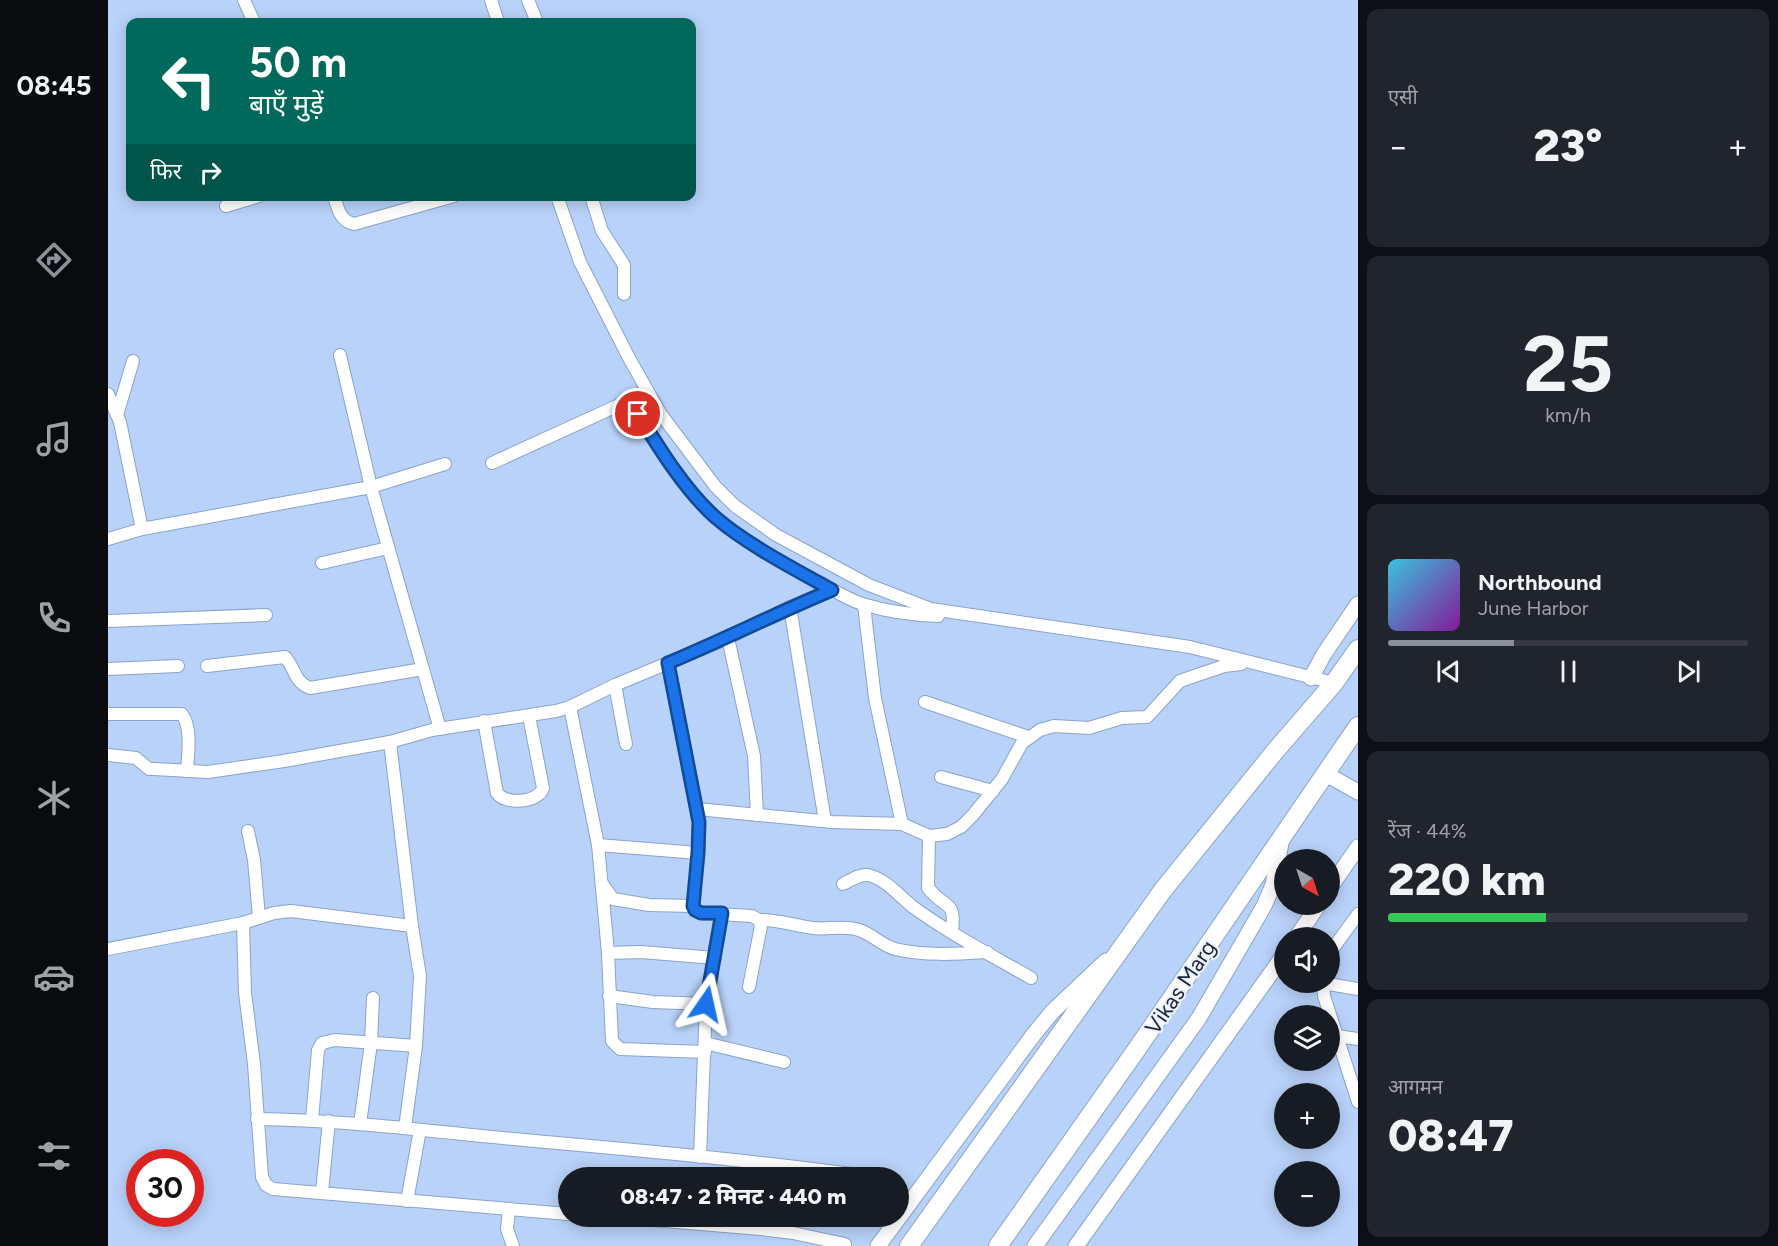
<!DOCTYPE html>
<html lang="hi">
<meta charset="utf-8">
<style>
:root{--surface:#171b24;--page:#20242c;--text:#f1f3f6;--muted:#9ea1a6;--line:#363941;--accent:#8c9099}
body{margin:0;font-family:Figtree,"Noto Sans Devanagari",sans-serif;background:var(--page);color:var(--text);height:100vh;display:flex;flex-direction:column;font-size:22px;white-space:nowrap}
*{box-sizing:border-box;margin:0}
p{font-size:20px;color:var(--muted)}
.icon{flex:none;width:33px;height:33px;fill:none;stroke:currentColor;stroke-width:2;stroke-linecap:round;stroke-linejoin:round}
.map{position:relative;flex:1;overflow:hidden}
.sheet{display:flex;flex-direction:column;gap:9px;padding:9px;background:#0d0f14;width:420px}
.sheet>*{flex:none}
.guide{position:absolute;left:18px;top:18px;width:570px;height:183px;border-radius:12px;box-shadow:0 3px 15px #0003;background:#00695c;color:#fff;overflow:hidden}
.needle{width:39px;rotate:141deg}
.controls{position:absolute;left:1166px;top:849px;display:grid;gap:12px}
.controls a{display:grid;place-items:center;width:66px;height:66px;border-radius:50%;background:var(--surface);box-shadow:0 3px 15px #0003;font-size:30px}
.speed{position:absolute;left:18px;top:1149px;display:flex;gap:12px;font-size:30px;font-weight:700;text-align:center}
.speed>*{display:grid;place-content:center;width:78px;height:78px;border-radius:50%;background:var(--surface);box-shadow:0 3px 15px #0003;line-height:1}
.speed .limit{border:9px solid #d22;background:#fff;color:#111}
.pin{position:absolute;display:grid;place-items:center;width:51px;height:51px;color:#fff;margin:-26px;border:3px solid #fff;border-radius:50%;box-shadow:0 2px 6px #0007}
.me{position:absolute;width:66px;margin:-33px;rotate:11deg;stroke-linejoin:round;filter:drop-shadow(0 0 4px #0008)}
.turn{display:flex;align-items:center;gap:21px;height:126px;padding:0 24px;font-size:27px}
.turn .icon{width:78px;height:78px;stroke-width:2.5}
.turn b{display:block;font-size:42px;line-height:51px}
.then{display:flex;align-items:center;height:57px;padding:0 24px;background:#0003;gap:12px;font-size:22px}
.big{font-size:45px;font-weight:800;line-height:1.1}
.sheet .widget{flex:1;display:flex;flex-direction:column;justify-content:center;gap:9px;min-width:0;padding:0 21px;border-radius:12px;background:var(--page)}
.sheet .dial{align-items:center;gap:0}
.dial b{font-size:78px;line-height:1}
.song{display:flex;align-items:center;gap:18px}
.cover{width:72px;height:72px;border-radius:9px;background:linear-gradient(135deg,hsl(190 70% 55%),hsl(290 70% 35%))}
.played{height:6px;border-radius:3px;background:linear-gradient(90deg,var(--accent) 35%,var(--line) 35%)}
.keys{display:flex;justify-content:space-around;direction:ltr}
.heat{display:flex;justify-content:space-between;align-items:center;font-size:33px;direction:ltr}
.charge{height:9px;border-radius:4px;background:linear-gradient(90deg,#34c759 44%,var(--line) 0)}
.trip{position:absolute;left:450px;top:1167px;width:351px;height:60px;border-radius:30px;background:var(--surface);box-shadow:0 3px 15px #0003;font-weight:800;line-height:60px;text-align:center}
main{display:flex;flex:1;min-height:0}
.menu{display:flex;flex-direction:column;width:108px;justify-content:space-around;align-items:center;background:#090b0e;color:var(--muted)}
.menu .icon{width:42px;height:42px}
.menu .active{color:var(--accent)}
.menu b{font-size:27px;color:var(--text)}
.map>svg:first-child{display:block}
</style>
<main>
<nav class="menu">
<b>08:45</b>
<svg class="icon active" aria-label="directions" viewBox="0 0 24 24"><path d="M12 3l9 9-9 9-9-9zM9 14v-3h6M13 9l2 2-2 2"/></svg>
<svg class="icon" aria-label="music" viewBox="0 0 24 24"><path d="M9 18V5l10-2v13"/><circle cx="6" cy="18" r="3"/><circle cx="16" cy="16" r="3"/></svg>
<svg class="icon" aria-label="phone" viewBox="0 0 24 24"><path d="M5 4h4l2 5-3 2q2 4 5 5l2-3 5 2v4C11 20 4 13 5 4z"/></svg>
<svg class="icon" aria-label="climate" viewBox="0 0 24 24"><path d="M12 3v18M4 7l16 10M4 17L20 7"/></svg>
<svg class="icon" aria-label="car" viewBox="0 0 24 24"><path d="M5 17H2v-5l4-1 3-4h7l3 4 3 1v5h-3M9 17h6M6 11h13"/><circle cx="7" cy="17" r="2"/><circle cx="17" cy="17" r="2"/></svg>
<svg class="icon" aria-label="filters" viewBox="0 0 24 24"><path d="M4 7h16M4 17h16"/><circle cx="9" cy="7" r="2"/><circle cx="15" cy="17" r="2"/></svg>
</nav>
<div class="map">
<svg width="1250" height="1246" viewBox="0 0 1250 1246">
<rect width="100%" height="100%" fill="#b9d2f9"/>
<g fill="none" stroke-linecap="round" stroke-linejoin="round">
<defs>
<g id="minor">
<polyline points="136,0 146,22"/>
<polyline points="383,0 390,22"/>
<polyline points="420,0 429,22"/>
<path d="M226 196C230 209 232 221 246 224L346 196"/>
<polyline points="449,196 472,262 521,358 552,413 607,486 627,506 668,535 761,585 823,609 1082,647 1226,683"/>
<polyline points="483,196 494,231 516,265 516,294"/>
<polyline points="118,206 151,196"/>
<polyline points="232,355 263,487 332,729"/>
<polyline points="0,394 12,422 34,529"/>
<path d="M522 400C543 435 564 472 592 502 625 537 671 561 713 583 727 591 742 601 758 605 781 612 805 615 830 616"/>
<polyline points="9,415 25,361"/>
<polyline points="384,463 522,400 539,390"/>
<polyline points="0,539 34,529 263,487 337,464"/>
<polyline points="214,563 280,548"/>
<polyline points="756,605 767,698 794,824"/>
<polyline points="682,607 717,821"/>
<polyline points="0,621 158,615"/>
<polyline points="620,638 646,756 649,815"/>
<polyline points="560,663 591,822 590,853 585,906 587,910 593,913 644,916 651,920 653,926 641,987"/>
<path d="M99 666 177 657C188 669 185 681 202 688L315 669"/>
<polyline points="0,669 70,666"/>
<polyline points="507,685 518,744"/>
<polyline points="817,702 920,737"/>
<polyline points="462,707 490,845 500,953 504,1041 512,1049 597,1052"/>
<path d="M0 714H74C84 728 80 754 79 771"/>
<path d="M376 721 389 793C397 805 431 803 435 788L421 716"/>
<polyline points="282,742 304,926 312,976 308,1046 297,1128"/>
<polyline points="0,755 28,758 41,769 46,769 100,772 176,761 282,742 324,730 448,711 462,707 507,685 620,638 682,607 724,590"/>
<polyline points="833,777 885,791"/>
<polyline points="589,809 724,822 794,824 821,836 839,834 853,827 865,815 894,779 914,743 932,730 946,726 981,728 1014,718 1039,717 1072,681 1116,666 1133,664"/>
<polyline points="140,831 146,860 151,917"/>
<path d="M821 836 820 888C837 910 848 898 844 932"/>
<polyline points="490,845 590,853"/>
<path d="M735 884C743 880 751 874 760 875 778 879 791 896 805 907 842 934 883 955 923 978"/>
<polyline points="495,885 505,899 541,905 585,906"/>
<path d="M651 920C669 919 687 926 705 928 720 930 737 925 751 930 764 934 773 945 787 949 817 956 848 954 879 952"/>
<polyline points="135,923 137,993 146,1064 154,1177 158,1185 165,1189 460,1214"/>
<polyline points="0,949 135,923 166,913 183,911 304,926"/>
<polyline points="500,953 533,952 607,958"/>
<polyline points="1221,954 1250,914"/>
<polyline points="1215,982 1216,996 1250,1102"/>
<polyline points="1215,983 1250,989"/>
<polyline points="501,996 545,1002 598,1004"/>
<polyline points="1229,1036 1250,1039"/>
<polyline points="597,1043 676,1062"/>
<path d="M149 1119C238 1120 327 1132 416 1140 535 1151 654 1161 773 1178"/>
<polyline points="204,1120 210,1050 214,1043 227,1040 308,1046"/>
<polyline points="252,1124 263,1043 265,998"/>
<polyline points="592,1157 598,1004 613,913"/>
<polyline points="214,1192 221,1121"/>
<polyline points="299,1201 312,1130"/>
<polyline points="401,1209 399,1229 405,1246"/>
<polyline points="496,1216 653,1229 685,1233 737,1244"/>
</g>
<g id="tertiary">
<polyline points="1203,678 1216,654 1250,604"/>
<polyline points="1218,774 1250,792"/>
<polyline points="1221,889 1250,847"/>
<polyline points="1188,938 1211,904"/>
<polyline points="770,1246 926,1034 944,1012 998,961"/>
<polyline points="927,1246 1091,1018 1156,906 1165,885 1174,838"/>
<polyline points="968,1246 1176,955"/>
</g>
<g id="secondary">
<polyline points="801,1246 1055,890 1168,750 1226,683 1250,649"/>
<polyline points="890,1246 1031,1046 1250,726"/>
</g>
</defs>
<use href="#minor" stroke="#8ba3c8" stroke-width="14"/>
<use href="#tertiary" stroke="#8ba3c8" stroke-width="17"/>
<use href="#secondary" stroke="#8ba3c8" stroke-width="20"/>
<use href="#minor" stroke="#fff" stroke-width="12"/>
<use href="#tertiary" stroke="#fff" stroke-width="15"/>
<use href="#secondary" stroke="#fff" stroke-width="18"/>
</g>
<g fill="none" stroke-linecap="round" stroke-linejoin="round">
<defs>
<path id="route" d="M530 414C551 448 577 490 607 517 638 544 688 570 724 590 669 613 615 640 560 663L591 822 590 853 585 906 587 910 593 913H614L598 1004"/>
</defs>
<use href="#route" stroke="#114b97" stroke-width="15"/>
<use href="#route" stroke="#1a73e8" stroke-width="10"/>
</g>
<g text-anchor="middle" stroke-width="4.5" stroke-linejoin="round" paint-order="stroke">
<g font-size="22" fill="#1d2634" stroke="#eaf2fe">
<text transform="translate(1072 987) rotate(-56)" y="8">Vikas Marg</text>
</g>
</g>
</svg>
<div class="controls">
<a><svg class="needle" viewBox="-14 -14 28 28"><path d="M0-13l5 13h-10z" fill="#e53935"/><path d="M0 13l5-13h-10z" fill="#9ea1a6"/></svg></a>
<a><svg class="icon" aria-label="sound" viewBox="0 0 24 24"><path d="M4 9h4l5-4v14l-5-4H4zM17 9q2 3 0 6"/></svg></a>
<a><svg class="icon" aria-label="layers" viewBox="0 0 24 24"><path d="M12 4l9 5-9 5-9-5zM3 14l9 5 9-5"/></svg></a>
<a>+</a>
<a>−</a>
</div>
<div class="speed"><div class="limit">30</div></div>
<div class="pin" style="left:530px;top:414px;background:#d93025"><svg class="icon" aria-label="arrive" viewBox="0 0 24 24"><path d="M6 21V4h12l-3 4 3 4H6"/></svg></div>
<svg class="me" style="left:598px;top:1004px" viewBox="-20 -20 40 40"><path d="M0-17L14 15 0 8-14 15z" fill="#1a73e8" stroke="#fff" stroke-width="4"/></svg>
<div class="trip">08:47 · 2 मिनट · 440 m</div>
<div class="guide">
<div class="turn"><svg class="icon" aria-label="left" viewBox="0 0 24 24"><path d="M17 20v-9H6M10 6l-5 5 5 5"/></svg><div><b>50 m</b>बाएँ मुड़ें</div></div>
<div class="then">फिर<svg class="icon" aria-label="right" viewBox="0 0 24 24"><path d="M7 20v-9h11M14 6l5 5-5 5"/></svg></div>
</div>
</div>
<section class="sheet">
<div class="widget"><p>एसी</p>
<div class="heat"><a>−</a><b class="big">23°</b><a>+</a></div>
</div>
<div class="widget dial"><b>25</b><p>km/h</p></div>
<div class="widget">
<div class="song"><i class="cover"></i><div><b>Northbound</b><p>June Harbor</p></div></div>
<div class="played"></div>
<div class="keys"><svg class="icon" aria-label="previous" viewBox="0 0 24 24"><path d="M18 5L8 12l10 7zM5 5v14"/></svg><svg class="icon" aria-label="pause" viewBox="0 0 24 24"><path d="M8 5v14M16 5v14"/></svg><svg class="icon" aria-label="next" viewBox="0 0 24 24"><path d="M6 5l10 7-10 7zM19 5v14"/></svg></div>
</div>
<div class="widget"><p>रेंज · 44%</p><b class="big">220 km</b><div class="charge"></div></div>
<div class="widget"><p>आगमन</p><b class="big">08:47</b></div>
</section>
</main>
